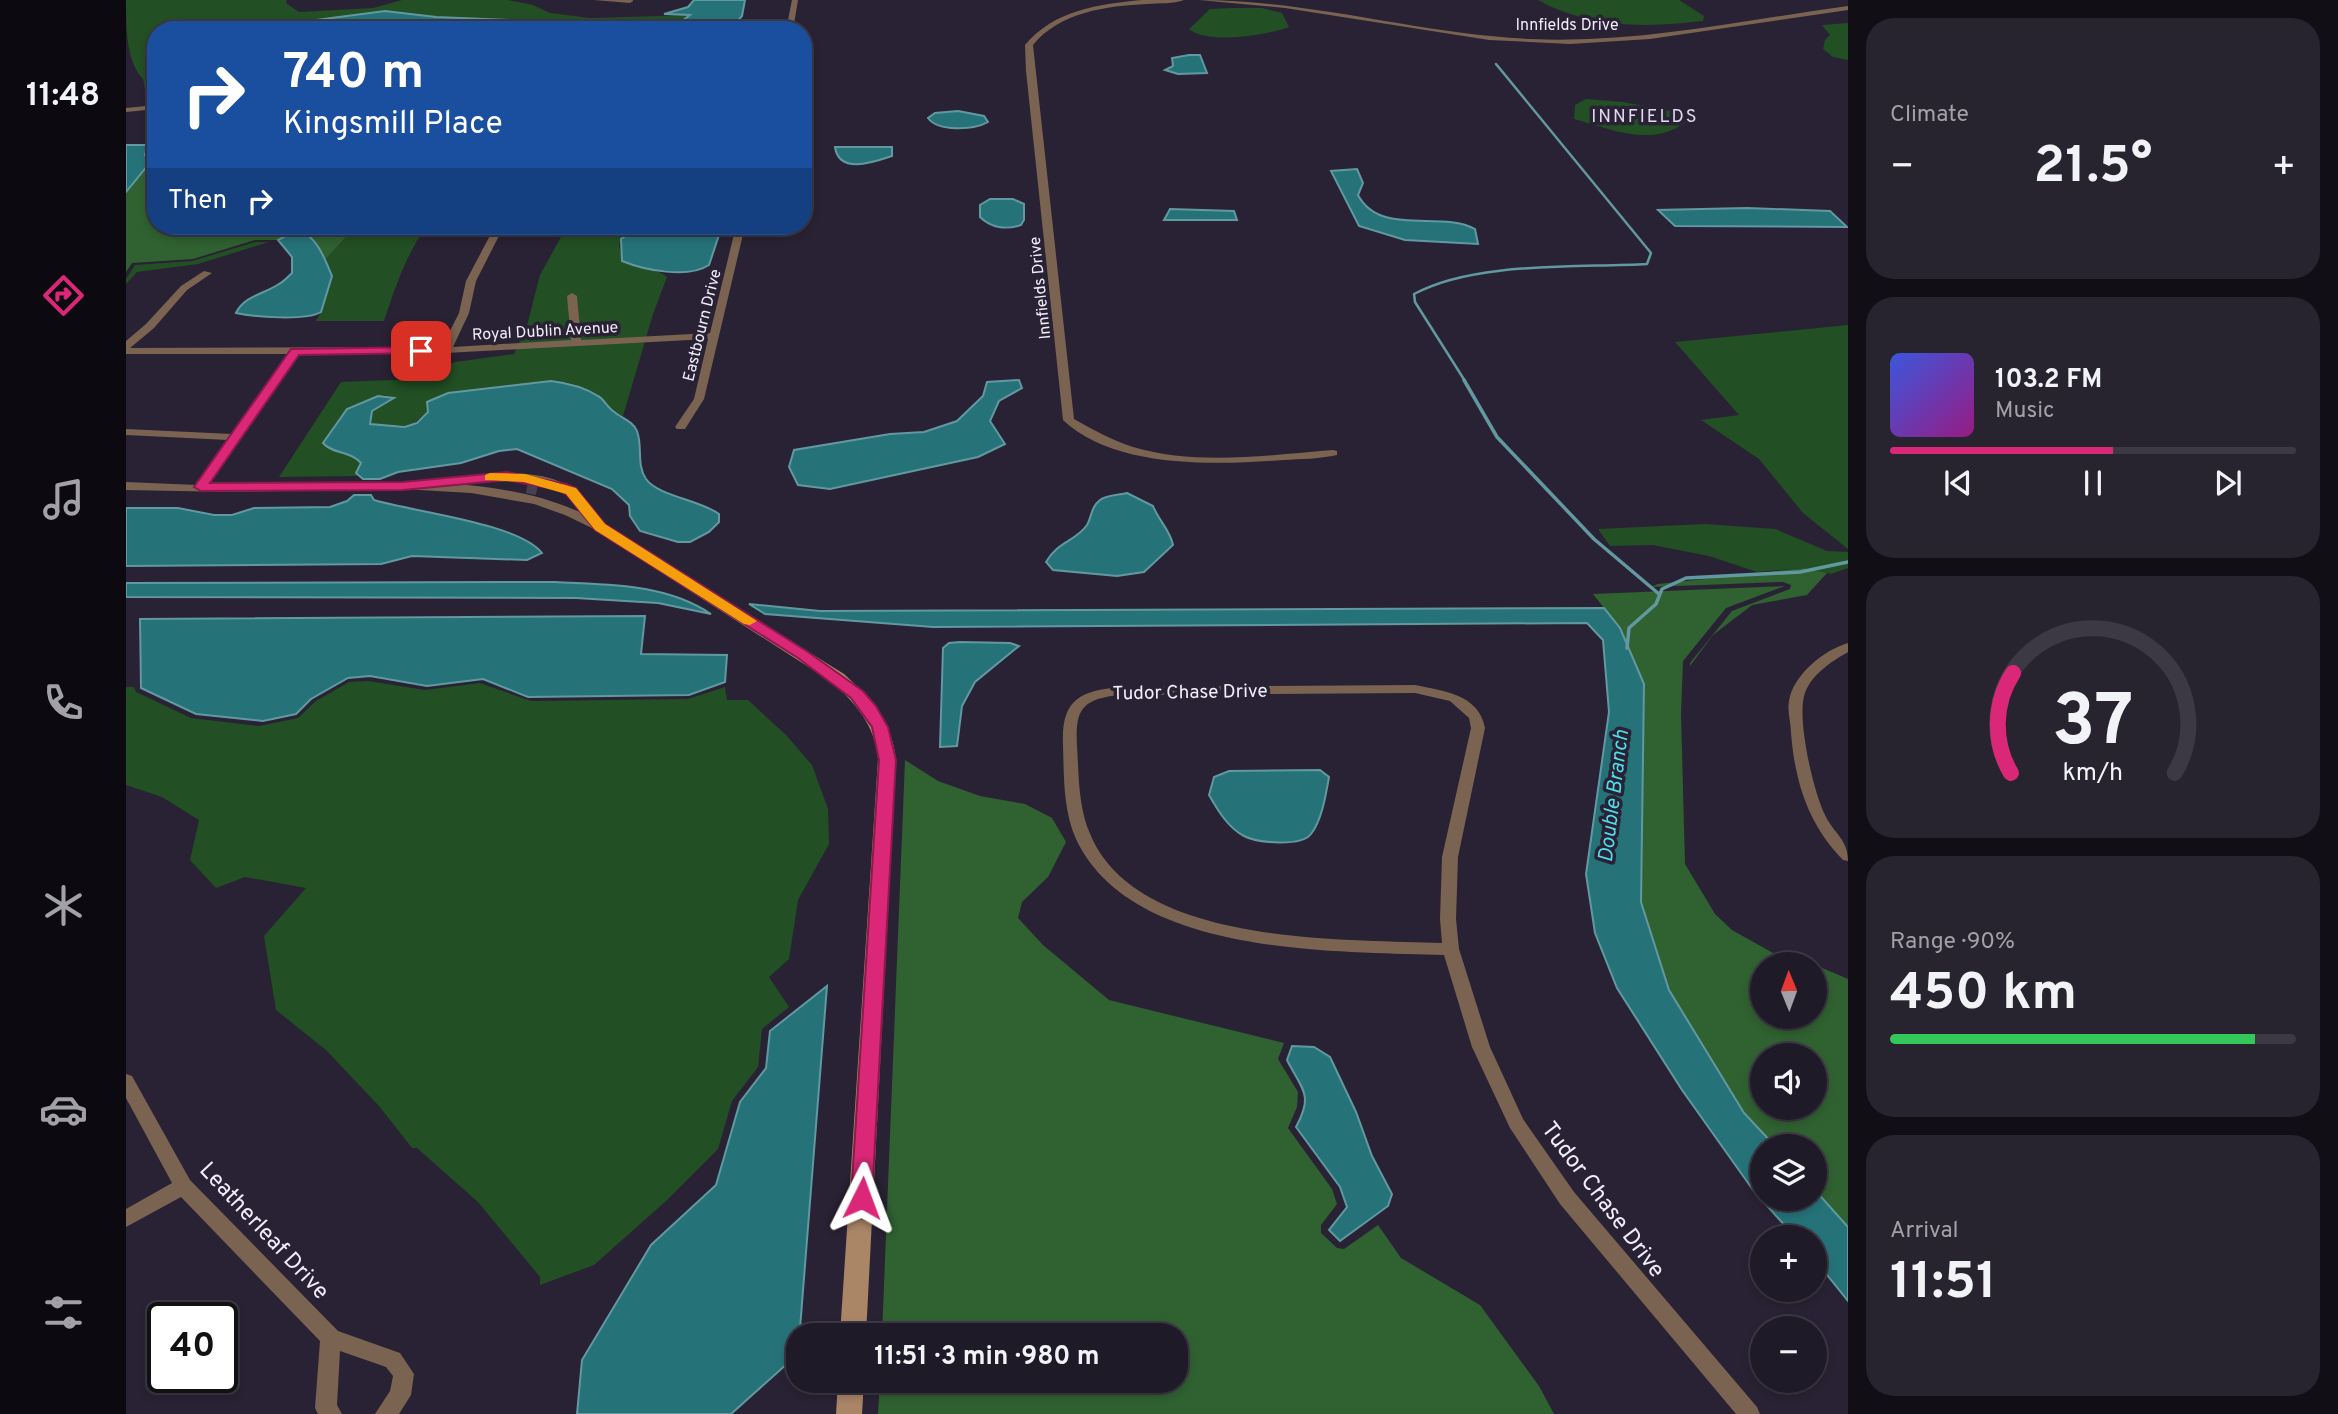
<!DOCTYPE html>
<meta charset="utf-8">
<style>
:root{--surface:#1f1a27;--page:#27232f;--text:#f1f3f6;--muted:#a1a1a7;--line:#3c3844;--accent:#db2777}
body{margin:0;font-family:Overpass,sans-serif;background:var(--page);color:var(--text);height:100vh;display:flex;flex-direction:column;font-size:26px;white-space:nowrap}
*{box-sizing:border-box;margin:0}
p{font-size:23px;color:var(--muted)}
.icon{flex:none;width:38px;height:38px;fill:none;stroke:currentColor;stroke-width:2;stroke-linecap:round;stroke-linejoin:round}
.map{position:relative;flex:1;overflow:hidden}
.panel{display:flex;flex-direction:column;gap:18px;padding:18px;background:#110e15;width:490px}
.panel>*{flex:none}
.hud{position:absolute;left:21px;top:21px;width:665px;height:214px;border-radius:28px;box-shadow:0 4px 10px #0003,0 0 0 2px var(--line);background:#1a4fa0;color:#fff;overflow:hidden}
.needle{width:46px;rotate:359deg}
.controls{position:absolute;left:1624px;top:952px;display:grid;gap:14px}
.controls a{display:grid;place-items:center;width:77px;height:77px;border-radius:50%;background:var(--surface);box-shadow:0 4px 10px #0003,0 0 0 2px var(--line);font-size:35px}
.speed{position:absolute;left:21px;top:1302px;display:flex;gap:14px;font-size:35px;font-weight:700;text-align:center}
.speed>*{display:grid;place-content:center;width:91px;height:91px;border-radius:50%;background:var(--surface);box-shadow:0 4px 10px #0003,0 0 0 2px var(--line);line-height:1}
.speed .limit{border:4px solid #111;border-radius:10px;background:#fff;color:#111}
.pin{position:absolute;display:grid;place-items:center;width:60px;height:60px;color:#fff;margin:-30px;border-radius:14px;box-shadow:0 4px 10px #0006}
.me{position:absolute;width:77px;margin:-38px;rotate:3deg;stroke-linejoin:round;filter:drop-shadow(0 0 5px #0008)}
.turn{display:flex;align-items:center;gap:24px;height:147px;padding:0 21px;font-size:32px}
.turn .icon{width:91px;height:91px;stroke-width:2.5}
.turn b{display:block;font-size:49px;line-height:60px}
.then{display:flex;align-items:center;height:66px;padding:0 21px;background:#0003;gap:14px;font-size:26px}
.big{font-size:52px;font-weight:700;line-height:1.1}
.panel .widget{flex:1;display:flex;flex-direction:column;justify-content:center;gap:10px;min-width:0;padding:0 24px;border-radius:28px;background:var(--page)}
.panel .dial{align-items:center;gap:0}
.dial svg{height:182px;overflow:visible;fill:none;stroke:var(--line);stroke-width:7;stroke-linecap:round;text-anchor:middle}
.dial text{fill:var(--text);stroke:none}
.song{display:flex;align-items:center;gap:21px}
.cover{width:84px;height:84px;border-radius:10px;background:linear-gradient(135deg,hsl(230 70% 55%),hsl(310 70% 35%))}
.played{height:7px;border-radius:4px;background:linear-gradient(90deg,var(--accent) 55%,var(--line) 55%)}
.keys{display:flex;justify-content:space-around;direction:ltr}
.heat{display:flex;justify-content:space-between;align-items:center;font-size:38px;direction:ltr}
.charge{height:10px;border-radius:5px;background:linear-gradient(90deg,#34c759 90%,var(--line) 0)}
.trip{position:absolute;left:660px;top:1323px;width:402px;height:70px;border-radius:28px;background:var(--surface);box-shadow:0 4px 10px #0003,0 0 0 2px var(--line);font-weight:700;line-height:70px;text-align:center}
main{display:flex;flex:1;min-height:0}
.menu{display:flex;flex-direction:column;width:126px;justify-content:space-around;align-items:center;background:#0c0a10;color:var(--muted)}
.menu .icon{width:49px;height:49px}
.menu .current{color:var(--accent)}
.menu b{font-size:32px;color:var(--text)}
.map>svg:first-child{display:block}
</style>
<main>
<nav class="menu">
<b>11:48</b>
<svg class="icon current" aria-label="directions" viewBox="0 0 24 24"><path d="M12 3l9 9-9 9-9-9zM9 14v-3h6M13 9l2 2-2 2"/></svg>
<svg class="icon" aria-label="music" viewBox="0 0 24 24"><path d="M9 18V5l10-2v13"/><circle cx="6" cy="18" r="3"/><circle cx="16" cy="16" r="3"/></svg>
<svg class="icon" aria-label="phone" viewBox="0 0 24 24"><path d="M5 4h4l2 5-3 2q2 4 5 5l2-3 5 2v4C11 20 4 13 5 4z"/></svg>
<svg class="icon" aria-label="climate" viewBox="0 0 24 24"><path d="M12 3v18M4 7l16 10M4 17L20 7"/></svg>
<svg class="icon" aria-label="car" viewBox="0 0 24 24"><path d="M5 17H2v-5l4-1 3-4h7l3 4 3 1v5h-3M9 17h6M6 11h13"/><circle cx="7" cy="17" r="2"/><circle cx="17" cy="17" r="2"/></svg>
<svg class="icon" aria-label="filters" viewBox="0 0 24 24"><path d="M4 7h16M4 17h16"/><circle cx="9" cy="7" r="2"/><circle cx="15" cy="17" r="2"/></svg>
</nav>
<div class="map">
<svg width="1722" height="1414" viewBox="0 0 1722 1414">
<rect width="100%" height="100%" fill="#292234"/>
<g fill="#224f24">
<path d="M0 0H161L160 3 173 12 247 8 276 0H382L407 5 424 13 464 18 566 15 558 21 609 24 608 30H30V90H19L17 79C0 61 0 27 0 0Z"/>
<path d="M1412 0H1553L1578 16 1577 21C1521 28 1462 28 1412 0Z"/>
<path d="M1105 8H1136L1156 13 1163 27C1141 35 1082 45 1063 29L1084 9Z"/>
<polygon points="1722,23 1722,60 1707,57 1697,49 1699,40 1704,35 1696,25"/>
<path d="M1460 99 1497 102 1560 114 1559 122C1526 148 1485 129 1448 119L1449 105Z"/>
<path d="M230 226H301C280 254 269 288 258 321H190L195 312 206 276 198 261Z"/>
<path d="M441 226H515L498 236 493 244 496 261C510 267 531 268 541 277L527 314 497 416 487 412 473 396 425 381 322 393 285 426 243 424 246 411 268 398 258 395 214 417 197 443C206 454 225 451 236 463L231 476 153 477 215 382 292 379 329 362 388 354 401 326 414 275Z"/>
<polygon points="129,242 143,242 72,264 11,272 0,284 0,279 9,265 66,261"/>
<polygon points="1722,325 1722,549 1677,513 1633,459 1575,420 1613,415 1549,342"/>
<polygon points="1579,524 1649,529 1701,551 1722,552 1722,568 1705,574 1678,568 1631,572 1583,556 1527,545 1484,546 1472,529"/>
<polygon points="242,681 299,690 354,683 405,701 562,699 599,687 601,700 622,700 660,735 686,765 702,809 703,844 672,900 663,959 643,977 663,1007 636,1029 632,1067 606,1101 592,1149 540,1201 468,1265 414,1285 414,1277 352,1202 291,1148 286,1148 253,1106 200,1050 150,1010 138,936 180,888 119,877 90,888 64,860 73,820 36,797 0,785 0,687 8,687 10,692 65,718 133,726 172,718 190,701 223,682"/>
</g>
<g fill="#306131" fill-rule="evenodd">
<polygon points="30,162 30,226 230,226 198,261 189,240 175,232 163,234 152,240 129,240 67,259 6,263 0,272 0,192 22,165"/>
<polygon points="1678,568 1701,573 1681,595 1626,605 1587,635 1564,666 1564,663 1606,611 1664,589 1665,585 1657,582 1525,587 1532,584"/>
<path d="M1659 586 1600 608 1557 661 1555 714 1559 864 1589 914 1606 930 1647 953 1687 964H1636V1017H1689V965L1722 979V1227L1689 1190V1146H1649L1618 1113 1543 990 1515 902 1518 684 1494 628 1467 594ZM1636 1055H1689V1108H1636Z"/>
<polygon points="779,760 812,781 854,796 899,804 926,818 940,842 922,877 896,902 892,918 917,945 983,1000 1158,1043 1152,1059 1172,1092 1171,1107 1162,1128 1206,1189 1211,1204 1195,1225 1195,1233 1211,1248 1218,1249 1252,1225 1275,1258 1354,1305 1413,1386 1428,1414 752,1414 754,1381 1050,1381 1050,1335 756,1335"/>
</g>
<g fill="#257379" stroke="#6298a0" stroke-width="2">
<polygon points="568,0 619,0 616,16 609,24 556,21 564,15 538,14 562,7"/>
<polygon points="259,11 310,17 405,21 415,23 428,30 274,30 264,29 261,25 222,30 162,30 190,20"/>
<polygon points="1063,55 1074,55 1081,73 1052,74 1039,70 1047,66 1046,58"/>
<path d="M832 111 858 116 862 122C848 130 812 132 802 118L809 113Z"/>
<polygon points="0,145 22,145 19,155 30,156 30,162 22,165 0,192"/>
<path d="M709 147H766V156C748 162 713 175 709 147Z"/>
<path d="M1231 169 1237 183 1232 195C1254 237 1315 210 1349 229L1352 244 1279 240 1233 226 1205 171Z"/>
<path d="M864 199H887L898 204V220L895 225C880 230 865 228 854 217V205Z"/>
<polygon points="1621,208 1704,211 1721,227 1549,226 1532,210"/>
<polygon points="1044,209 1108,211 1111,220 1038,220"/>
<path d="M515 226H596L583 265C562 279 518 270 496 261L495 239Z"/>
<path d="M175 232C191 236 200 262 206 276L195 312C180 321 128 317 110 313 118 296 138 294 153 284 157 282 162 277 166 273V257L152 240 163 234Z"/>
<polygon points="893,380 896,388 873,401 864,421 879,444 852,457 704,489 672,485 663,467 668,450 764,434 798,432 831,421 857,396 861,382"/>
<path d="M425 381C441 383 458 387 472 396 478 399 481 407 487 411 495 418 507 421 511 431 517 447 510 464 520 479 532 496 574 500 593 514V522L583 532 564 542H552L514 531 504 516 503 505 486 489 391 449 373 451 335 463 272 472 254 479H237L230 473 235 463C225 451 206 454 197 443L221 409 252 396 268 398 246 411 244 424 279 427 291 423 302 412 301 402 322 393Z"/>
<path d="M1001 493 1027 506C1033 521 1044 530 1047 545L1018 572 991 576 927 570 920 562C932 541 950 541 961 525 966 516 965 507 974 500 980 495 993 495 1001 493Z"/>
<path d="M228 495H245L248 500C288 512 392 523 416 553L401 560 286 556 255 564 0 566V508H52L88 515H106L128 508 204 507 221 501Z"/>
<path d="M429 582C483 585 539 583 585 614L532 603 450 598 0 597V583Z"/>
<polygon points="623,604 694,611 1478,608 1494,628 1518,684 1515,902 1543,990 1618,1113 1649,1146 1636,1146 1636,1199 1689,1199 1689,1190 1722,1227 1722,1301 1689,1260 1689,1237 1669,1237 1627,1190 1556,1090 1491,988 1469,933 1460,874 1483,712 1477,640 1461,623 807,627 639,614"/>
<polygon points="519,616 515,654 601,655 599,682 563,695 402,697 357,679 301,686 244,676 222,678 185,699 170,714 137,721 70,714 15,688 14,619"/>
<polygon points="834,642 884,643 893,646 849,682 836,706 831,746 814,747 817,648 823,643"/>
<path d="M1194 770 1203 777C1200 794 1196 820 1185 834 1175 847 1131 843 1118 836 1102 828 1091 809 1083 795L1088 777 1103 771Z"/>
<polygon points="701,986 672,1354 605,1414 451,1414 456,1360 525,1245 590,1185 614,1102 640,1068 644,1031"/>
<path d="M1166 1046 1188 1047 1204 1057 1230 1112 1246 1156 1266 1194 1262 1206 1214 1241 1203 1230 1221 1207 1214 1187 1170 1127C1188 1094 1176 1090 1161 1060Z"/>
</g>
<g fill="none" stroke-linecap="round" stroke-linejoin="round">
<path stroke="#6298a0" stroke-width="2.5" d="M1339 381 1289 302 1288 294C1349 261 1452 268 1521 264L1525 253 1370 64"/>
<g stroke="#6298a0" stroke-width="3.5">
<polyline points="1338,380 1371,437 1468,539 1533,594"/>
<polyline points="1501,648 1503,628 1530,604 1536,589 1560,578 1674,572 1722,562"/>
</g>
<polyline stroke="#474052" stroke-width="12" stroke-dasharray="12 6" stroke-linecap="butt" points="401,487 411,489"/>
<g fill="#7a6350" fill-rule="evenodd">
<polygon points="468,0 507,0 507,1 504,3"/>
<polygon points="666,0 672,0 667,30 660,30"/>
<path d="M1016 0H1058C1048 4 1033 3 1021 4 980 6 934 12 907 45L948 419C967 430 986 440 1007 447 1071 466 1142 455 1207 450L1211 451V455C1194 459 1175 459 1157 460 1091 465 988 469 937 420L900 71 899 45C928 10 973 4 1016 0Z"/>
<path d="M1073 0C1185 0 1293 34 1405 39 1512 44 1617 20 1722 6V10L1524 39 1444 44 1363 40 1159 8Z"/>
<polygon points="30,105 30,109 0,112 0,108"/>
<path d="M369 226H378L350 281 343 313 327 347 445 340 441 296 446 293 451 296 455 340 584 333 610 226H619L578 399 559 429H551L549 427 568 399 582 339 320 353 172 354 82 485 322 484 318 481 324 478C369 473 433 463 464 505 469 511 474 517 475 523L480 527 478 530H470L439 515 408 504 345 493 276 489 104 492 0 490V482L71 485 102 440 0 435V429L106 434 162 354H0V341L20 324 55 286 78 271 86 273 61 290 28 328 4 348 316 347 333 313 340 281ZM386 481C419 483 439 487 460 515 419 495 372 487 327 484Z"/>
<path d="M1722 643V652C1705 662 1686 674 1679 693 1670 716 1687 791 1699 815 1708 834 1722 839 1722 861L1717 860C1682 824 1669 782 1665 733 1665 723 1661 711 1663 701 1667 675 1698 650 1722 643Z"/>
<path d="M1289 685C1317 691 1353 694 1359 728L1332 857 1330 919 1333 949 1364 1047 1397 1119 1448 1192 1631 1407 1634 1414H1610L1434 1204 1384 1128 1346 1047 1318 955C1209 951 1005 957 950 839 937 810 938 776 937 745 935 700 953 691 994 687ZM1289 693 1324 701 1343 718 1345 728 1316 857 1314 919 1316 943C1215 939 1013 946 965 836 952 808 953 776 951 746 949 709 956 699 994 695Z"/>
<polygon points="0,1074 6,1076 64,1180 212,1331 274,1353 288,1374 285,1395 273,1414 249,1414 264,1391 267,1376 260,1367 214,1351 211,1405 216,1414 192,1414 189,1408 194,1341 55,1197 0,1227 0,1209 46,1183 0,1098"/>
</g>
<g fill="#aa8566" fill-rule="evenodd">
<path d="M474 522 718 674C744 698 766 723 770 759L740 1335H714L752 759C749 725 730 704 706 682L469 530 466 527Z"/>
<polygon points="712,1381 738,1381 736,1414 710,1414"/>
</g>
</g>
<polygon fill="#db2777" stroke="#8e194d" stroke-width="2" points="295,347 300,351 299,353 173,355 84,483 277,482 381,472 440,484 450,488 479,524 682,652 737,691 750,706 762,727 770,760 746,1198 743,1205 736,1207 728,1205 725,1198 753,760 746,727 725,698 672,658 469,530 440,494 432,490 381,480 277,490 75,491 68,487 165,349"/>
<polygon fill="#f59e0b" points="364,473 399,474 450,488 479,524 631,621 624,625 618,624 469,530 440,494 398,482 359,480 359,475"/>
<g text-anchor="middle" stroke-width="7" stroke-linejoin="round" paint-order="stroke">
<g font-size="16" fill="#f2edfa" stroke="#292234">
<text x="1441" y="30">Innfields Drive</text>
<text transform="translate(913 288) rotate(-96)" y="6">Innfields Drive</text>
<text transform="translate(575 325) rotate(-76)" y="6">Eastbourn Drive</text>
<text transform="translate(419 330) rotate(-3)" y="6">Royal Dublin Avenue</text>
</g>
<g font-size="18" letter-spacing="2" fill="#e3d9f2" stroke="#292234">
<text x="1519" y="122">INNFIELDS</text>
</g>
<g font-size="19" fill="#f2edfa" stroke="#292234">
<text transform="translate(1064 691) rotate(-1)" y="7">Tudor Chase Drive</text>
</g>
<g font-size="21" font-style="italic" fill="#4ddfeb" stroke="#292234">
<text transform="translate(1487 796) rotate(-83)" y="7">Double Branch</text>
</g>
<g font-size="23" fill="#f2edfa" stroke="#292234">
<text transform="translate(1478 1199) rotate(53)" y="8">Tudor Chase Drive</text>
<text transform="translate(139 1230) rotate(47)" y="8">Leatherleaf Drive</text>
</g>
</g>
</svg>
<div class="controls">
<a><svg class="needle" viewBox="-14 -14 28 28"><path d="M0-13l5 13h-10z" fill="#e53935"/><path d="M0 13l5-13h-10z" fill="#a1a1a7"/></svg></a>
<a><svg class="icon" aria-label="sound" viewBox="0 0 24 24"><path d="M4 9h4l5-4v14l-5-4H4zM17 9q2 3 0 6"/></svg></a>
<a><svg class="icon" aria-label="layers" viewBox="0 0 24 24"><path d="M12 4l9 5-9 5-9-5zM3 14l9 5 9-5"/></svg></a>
<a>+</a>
<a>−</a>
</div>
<div class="speed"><div class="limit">40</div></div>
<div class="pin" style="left:295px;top:351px;background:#d93025"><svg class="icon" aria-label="arrive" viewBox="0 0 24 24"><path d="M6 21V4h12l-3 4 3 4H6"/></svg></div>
<svg class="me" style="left:736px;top:1198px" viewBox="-20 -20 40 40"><path d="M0-17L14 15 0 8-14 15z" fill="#db2777" stroke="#fff" stroke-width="4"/></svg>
<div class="trip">11:51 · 3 min · 980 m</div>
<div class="hud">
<div class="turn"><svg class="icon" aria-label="right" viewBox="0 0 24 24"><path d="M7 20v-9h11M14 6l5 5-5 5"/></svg><div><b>740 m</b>Kingsmill Place</div></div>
<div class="then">Then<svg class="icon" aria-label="right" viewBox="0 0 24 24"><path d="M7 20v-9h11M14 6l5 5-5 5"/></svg></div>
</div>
</div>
<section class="panel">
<div class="widget"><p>Climate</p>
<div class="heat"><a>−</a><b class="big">21.5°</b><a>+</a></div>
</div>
<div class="widget">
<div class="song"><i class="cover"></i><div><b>103.2 FM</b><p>Music</p></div></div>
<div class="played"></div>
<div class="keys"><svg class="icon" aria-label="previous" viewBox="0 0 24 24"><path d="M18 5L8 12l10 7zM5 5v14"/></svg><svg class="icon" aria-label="pause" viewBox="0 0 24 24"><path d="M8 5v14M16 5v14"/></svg><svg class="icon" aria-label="next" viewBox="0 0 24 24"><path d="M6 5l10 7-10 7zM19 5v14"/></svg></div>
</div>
<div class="widget dial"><svg viewBox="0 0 100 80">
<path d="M14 69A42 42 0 1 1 86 69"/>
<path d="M14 69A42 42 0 0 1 15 25" stroke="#db2777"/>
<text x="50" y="56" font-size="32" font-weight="700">37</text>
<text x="50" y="72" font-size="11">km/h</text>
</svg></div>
<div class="widget"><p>Range · 90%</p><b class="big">450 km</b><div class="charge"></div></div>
<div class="widget"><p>Arrival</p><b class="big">11:51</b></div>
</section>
</main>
